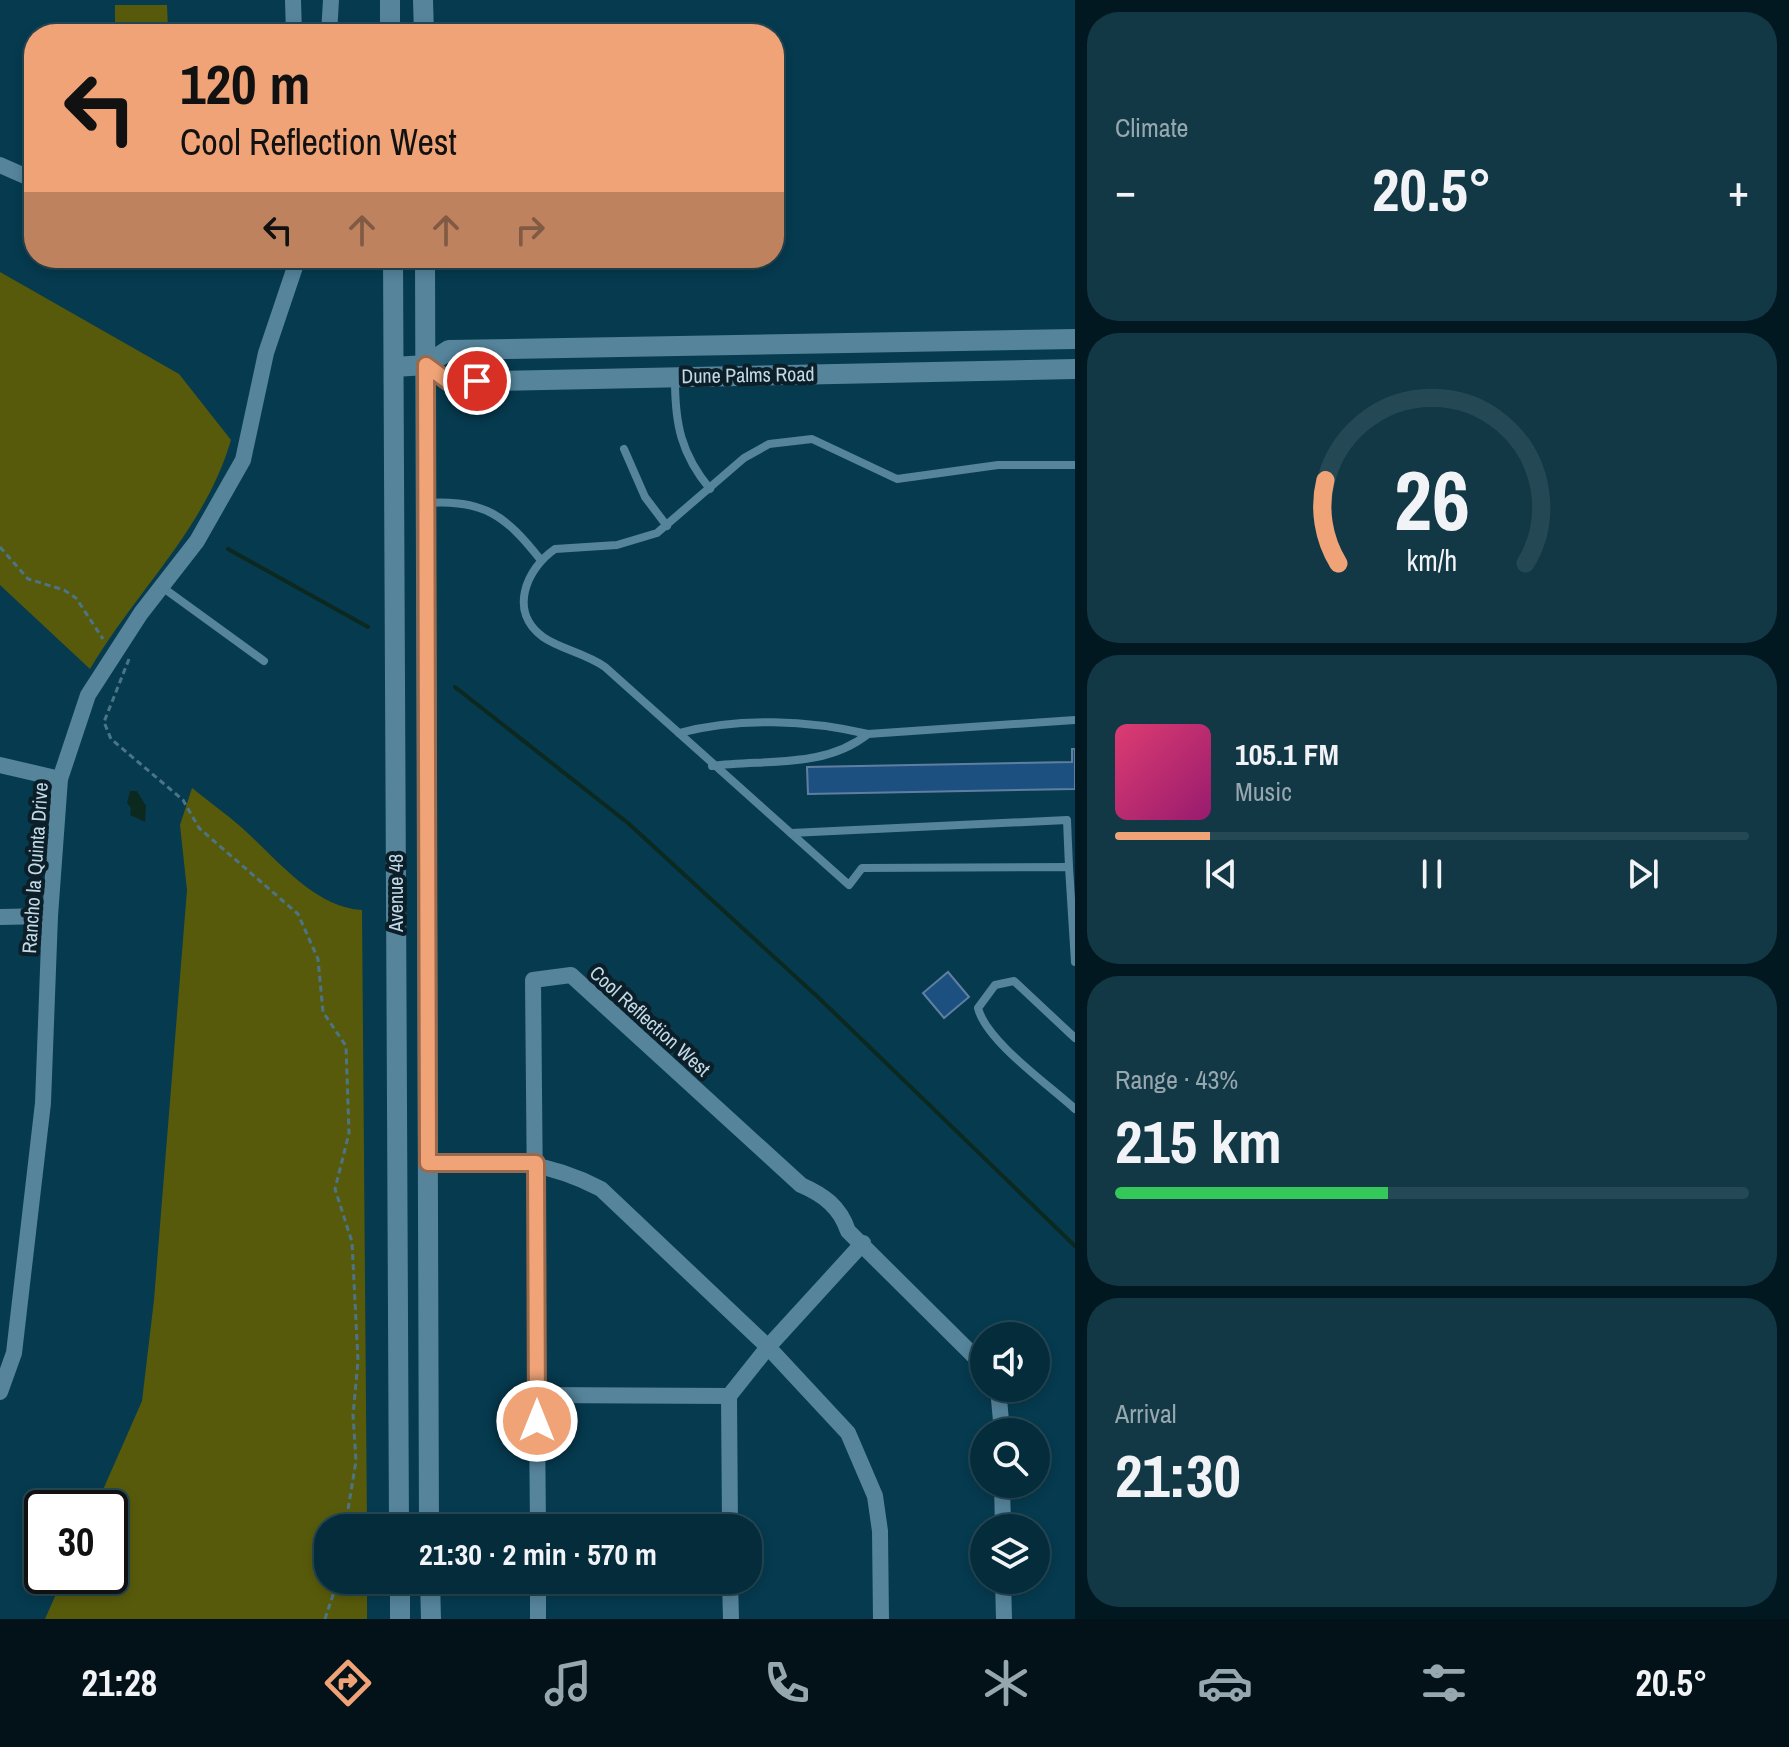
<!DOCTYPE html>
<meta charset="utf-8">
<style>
:root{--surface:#042c3b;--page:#123846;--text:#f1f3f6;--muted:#97a7af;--line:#254855;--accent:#efa377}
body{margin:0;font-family:"Archivo Narrow",sans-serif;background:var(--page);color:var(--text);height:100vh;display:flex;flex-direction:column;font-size:30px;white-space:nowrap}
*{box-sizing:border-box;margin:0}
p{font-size:26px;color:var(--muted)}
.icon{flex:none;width:44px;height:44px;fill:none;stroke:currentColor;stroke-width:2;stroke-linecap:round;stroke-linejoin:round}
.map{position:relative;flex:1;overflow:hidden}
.drawer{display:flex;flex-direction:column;gap:12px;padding:12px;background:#021820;width:714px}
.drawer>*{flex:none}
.banner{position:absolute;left:24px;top:24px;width:760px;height:244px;border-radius:32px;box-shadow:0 4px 12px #0003,0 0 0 2px var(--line);background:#efa377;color:#111;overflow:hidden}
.tools{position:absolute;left:970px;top:1322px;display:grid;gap:16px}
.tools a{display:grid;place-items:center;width:80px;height:80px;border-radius:50%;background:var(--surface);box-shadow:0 4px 12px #0003,0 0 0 2px var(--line);font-size:40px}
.speed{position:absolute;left:24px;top:1490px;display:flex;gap:16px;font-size:40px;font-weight:700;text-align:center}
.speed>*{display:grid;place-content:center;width:104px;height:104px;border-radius:50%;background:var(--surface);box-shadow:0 4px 12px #0003,0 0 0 2px var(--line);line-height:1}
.speed .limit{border:4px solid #111;border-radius:12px;background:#fff;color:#111}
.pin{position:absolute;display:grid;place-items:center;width:68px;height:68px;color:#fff;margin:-34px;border:4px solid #fff;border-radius:50%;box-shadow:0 2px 8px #0007}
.me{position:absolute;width:88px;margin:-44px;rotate:0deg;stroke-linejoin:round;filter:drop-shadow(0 0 6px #0008)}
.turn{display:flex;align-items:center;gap:28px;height:168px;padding:0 24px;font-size:36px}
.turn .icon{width:104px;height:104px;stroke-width:2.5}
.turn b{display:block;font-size:56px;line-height:68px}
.lanes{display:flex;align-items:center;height:76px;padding:0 24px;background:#0003;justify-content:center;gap:40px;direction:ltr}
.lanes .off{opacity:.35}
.big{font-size:60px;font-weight:700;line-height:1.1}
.drawer .tile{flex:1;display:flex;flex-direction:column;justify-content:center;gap:12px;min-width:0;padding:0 28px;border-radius:32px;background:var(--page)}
.drawer .dial{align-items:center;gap:0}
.dial svg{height:208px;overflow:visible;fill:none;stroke:var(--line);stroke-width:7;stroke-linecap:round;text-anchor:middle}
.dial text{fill:var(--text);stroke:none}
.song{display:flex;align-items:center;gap:24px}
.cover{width:96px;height:96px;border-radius:12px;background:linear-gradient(135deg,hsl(340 70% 55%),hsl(320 70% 35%))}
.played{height:8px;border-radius:4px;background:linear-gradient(90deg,var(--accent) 15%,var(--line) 15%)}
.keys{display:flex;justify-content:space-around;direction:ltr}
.heat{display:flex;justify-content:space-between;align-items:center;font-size:44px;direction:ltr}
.charge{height:12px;border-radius:6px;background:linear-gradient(90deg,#34c759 43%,var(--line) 0)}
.trip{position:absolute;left:314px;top:1514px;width:448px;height:80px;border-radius:32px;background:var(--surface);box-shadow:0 4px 12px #0003,0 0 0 2px var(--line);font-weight:700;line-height:80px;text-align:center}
.dock{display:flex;height:128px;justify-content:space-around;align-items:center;background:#021218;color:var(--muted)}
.dock .icon{width:56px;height:56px}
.dock .active{color:var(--accent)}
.dock b{font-size:36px;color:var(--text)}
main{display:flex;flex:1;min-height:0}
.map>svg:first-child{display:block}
</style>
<main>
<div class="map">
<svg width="1075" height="1619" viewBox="0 0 1075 1619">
<rect width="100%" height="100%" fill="#063a4f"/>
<g fill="#585a0b">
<polygon points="115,5 167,5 168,29 115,30"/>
<path d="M0 272 179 374 231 440C205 529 136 591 90 669L0 585Z"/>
<path d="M192 788C208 801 225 813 241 827 275 857 314 908 362 910L367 1528H328V1580H367V1619H45L64 1576H110V1508H95L142 1401 154 1300 187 890 180 825Z"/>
</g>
<polygon fill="#0c2920" points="130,791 137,791 146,806 145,822 130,815 131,808 127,803"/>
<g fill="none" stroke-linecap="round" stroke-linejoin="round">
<g stroke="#0c2920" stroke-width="4">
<polyline points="228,549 368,627"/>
<polyline points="455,687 628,823 821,1000 1075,1246"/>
</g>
</g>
<g fill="#1c5081" stroke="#607fa0" stroke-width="2">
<polygon points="1072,749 1075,749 1075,789 808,794 807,767 1072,762"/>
<polygon points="948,972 969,997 944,1018 923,993"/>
</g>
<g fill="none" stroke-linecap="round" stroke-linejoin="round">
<g stroke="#4b7587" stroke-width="3" stroke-dasharray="6 4" stroke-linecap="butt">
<polyline points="0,547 28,579 64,590 76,598 103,639"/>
<polyline points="129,659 104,722 111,739 183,800 199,828 298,914 318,959 323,1012 346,1046 349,1133 335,1189 352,1242 358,1361 353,1415 356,1461 345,1528"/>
<polyline points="325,1619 338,1580"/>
</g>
<g stroke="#55849b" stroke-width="8">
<path d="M675 380C675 424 681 454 710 489"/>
<polyline points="624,449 645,497 667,526"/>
<path d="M1075 465H998L897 479 812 439 769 444 744 458 657 533 617 545 555 549C526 569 508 612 543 637 560 649 585 653 605 667L849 885 862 868 1069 867 1075 962"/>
<path d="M427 503C484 499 506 516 540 559"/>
<polyline points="162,587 264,661"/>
<path d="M679 733C739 717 808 720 868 734"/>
<path d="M712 766C765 759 824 769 868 734L1075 720"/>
<polyline points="791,833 1067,820 1069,867"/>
<path d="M1075 1038 1014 981 995 985 978 1008C986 1041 1049 1085 1075 1109"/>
</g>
<g stroke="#55849b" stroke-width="16">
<polyline points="293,0 294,34"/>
<polyline points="329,34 331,0"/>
<polyline points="0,165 34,180"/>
<polyline points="0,765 60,779"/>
<polyline points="0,917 50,916"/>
<path d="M428 1163C497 1162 538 1156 601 1189L768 1347 848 1433 875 1496 880 1531 881 1619"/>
<polyline points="998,1388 1002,1432"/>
<polyline points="0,1392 14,1353 43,1103 50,916 60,779 88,695 141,613 197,541 243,460 266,353 298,258"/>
<polyline points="537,1395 729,1396"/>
<polyline points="1002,1484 1003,1528"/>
<path d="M538 1528 533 980 571 975 801 1185C824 1195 840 1207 848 1231L984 1366"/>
<polyline points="730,1528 729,1396 768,1347 863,1243"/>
<polyline points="538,1580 538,1619"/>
<polyline points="730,1580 731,1619"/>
<polyline points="1003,1580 1004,1619"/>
</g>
<g stroke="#55849b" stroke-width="20">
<polyline points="390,0 390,34"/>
<polyline points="423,0 424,34"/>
<polyline points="393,258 399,1528"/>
<polyline points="425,258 429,1528"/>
<polyline points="426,365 449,382 1075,369"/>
<polyline points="394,367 426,365 449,350 1075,339"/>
<polyline points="400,1580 400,1619"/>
<polyline points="430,1580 431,1619"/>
</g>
</g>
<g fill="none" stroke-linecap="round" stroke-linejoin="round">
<defs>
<polyline id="route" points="477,381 449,382 426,365 428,1163 536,1163 537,1421"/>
</defs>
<use href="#route" stroke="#9b6a4d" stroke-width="20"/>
<use href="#route" stroke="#efa377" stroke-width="14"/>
</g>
<g text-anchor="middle" stroke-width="8" stroke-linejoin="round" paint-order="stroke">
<g font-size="20" fill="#c2dae7" stroke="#0c1f28">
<text transform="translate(748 375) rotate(-1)" y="7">Dune Palms Road</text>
<text transform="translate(35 868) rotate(-86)" y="7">Rancho la Quinta Drive</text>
<text transform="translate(396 893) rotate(-90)" y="7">Avenue 48</text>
<text transform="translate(650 1021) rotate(42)" y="7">Cool Reflection West</text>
</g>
</g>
</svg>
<div class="tools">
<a><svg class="icon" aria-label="sound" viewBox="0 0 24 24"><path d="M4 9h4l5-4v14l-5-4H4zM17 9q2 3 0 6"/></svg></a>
<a><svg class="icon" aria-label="search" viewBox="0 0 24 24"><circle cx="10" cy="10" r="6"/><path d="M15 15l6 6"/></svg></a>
<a><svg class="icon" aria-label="layers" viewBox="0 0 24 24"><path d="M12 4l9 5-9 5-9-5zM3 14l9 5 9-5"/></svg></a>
</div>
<div class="speed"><div class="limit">30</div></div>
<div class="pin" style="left:477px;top:381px;background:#d93025"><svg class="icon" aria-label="arrive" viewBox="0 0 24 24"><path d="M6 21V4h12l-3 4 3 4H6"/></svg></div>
<svg class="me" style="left:537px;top:1421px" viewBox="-20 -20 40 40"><circle r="17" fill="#efa377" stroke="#fff" stroke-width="3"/><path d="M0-11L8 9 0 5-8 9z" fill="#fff"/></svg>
<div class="trip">21:30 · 2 min · 570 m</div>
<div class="banner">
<div class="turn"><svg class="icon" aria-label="left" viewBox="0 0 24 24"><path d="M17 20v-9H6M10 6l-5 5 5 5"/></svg><div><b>120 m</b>Cool Reflection West</div></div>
<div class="lanes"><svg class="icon" aria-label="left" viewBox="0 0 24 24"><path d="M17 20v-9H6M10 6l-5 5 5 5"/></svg><svg class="icon off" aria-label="ahead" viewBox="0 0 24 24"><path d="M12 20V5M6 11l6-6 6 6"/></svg><svg class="icon off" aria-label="ahead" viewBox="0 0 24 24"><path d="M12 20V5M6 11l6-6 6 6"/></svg><svg class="icon off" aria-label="right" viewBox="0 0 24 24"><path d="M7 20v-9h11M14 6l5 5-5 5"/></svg></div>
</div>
</div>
<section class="drawer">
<div class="tile"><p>Climate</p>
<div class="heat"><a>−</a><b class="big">20.5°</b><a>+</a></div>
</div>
<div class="tile dial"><svg viewBox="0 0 100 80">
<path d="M14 69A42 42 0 1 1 86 69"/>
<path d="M14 69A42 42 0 0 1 9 37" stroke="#efa377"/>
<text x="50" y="56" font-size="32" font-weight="700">26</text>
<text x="50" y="72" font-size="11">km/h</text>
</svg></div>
<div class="tile">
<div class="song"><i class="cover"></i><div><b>105.1 FM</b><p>Music</p></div></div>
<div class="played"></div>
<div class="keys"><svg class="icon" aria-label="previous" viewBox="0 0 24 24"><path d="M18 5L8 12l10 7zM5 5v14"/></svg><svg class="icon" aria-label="pause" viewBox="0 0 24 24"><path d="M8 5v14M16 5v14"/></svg><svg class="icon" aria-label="next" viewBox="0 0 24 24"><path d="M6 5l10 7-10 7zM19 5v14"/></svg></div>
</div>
<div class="tile"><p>Range · 43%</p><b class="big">215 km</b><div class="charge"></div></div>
<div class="tile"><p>Arrival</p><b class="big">21:30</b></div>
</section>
</main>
<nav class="dock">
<b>21:28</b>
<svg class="icon active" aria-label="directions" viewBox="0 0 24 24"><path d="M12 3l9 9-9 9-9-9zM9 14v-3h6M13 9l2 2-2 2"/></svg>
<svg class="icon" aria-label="music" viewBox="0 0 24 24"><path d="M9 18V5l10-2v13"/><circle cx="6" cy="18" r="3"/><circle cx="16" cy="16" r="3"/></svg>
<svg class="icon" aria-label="phone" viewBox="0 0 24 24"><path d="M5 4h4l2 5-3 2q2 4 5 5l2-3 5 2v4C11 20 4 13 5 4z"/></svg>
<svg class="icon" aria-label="climate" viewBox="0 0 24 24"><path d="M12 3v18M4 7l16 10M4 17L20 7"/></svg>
<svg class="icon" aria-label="car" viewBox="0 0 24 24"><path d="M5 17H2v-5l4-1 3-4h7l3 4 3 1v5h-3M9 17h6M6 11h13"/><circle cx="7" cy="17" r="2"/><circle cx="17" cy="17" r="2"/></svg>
<svg class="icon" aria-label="filters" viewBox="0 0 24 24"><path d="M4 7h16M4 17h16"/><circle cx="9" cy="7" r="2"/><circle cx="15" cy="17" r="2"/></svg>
<b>20.5°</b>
</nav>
